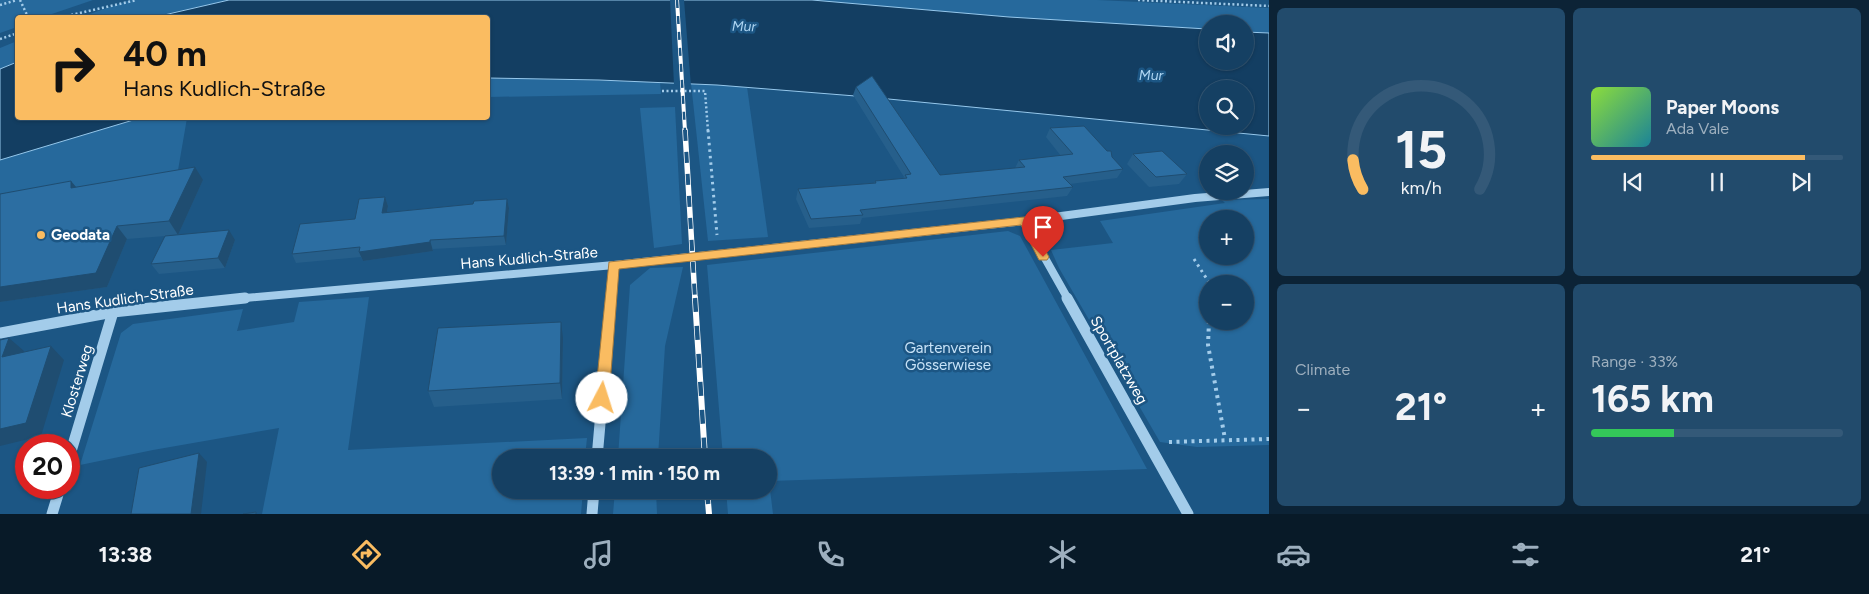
<!DOCTYPE html>
<meta charset="utf-8">
<style>
:root{--surface:#154063;--page:#224b6c;--text:#f1f3f6;--muted:#9dafbe;--line:#345978;--accent:#fabc61}
body{margin:0;font-family:Figtree,sans-serif;background:var(--page);color:var(--text);height:100vh;display:flex;flex-direction:column;font-size:19px;white-space:nowrap}
*{box-sizing:border-box;margin:0}
p{font-size:16px;color:var(--muted)}
.icon{flex:none;width:28px;height:28px;fill:none;stroke:currentColor;stroke-width:2;stroke-linecap:round;stroke-linejoin:round}
.map{position:relative;flex:1;overflow:hidden}
.side{display:flex;flex-direction:column;gap:8px;padding:8px;background:#0c2336;width:600px}
.side>*{flex:none}
.hud{position:absolute;left:15px;top:15px;width:475px;height:105px;border-radius:5px;box-shadow:0 1px 4px #0004,0 0 0 1px var(--line);background:#fabc61;color:#111;overflow:hidden}
.controls{position:absolute;left:1199px;top:15px;display:grid;gap:10px}
.controls a{display:grid;place-items:center;width:55px;height:55px;border-radius:50%;background:var(--surface);box-shadow:0 1px 4px #0004,0 0 0 1px var(--line);font-size:25px}
.speed{position:absolute;left:15px;top:434px;display:flex;gap:10px;font-size:25px;font-weight:700;text-align:center}
.speed>*{display:grid;place-content:center;width:65px;height:65px;border-radius:50%;background:var(--surface);box-shadow:0 1px 4px #0004,0 0 0 1px var(--line);line-height:1}
.speed .limit{border:8px solid #d22;background:#fff;color:#111}
.pin{position:absolute;display:grid;place-items:center;width:42px;height:42px;color:#fff;margin:-51px -21px;border-radius:50% 50% 50% 0;rotate:-45deg;box-shadow:0 0 5px #0007}
.pin .icon{rotate:45deg}
.me{position:absolute;width:55px;margin:-28px;rotate:5deg;stroke-linejoin:round;filter:drop-shadow(0 0 4px #0008)}
.turn{display:flex;align-items:center;gap:18px;height:105px;padding:0 25px;font-size:22px}
.turn .icon{width:65px;height:65px;stroke-width:2.5}
.turn b{display:block;font-size:35px;line-height:42px}
.big{font-size:38px;font-weight:700;line-height:1.1}
.side .tile{flex:1;display:flex;flex-direction:column;justify-content:center;gap:8px;min-width:0;padding:0 18px;border-radius:8px;background:var(--page)}
.side .dial{align-items:center;gap:0}
.dial svg{height:130px;overflow:visible;fill:none;stroke:var(--line);stroke-width:7;stroke-linecap:round;text-anchor:middle}
.dial text{fill:var(--text);stroke:none}
.song{display:flex;align-items:center;gap:15px}
.cover{width:60px;height:60px;border-radius:8px;background:linear-gradient(135deg,hsl(90 70% 55%),hsl(190 70% 35%))}
.played{height:5px;border-radius:2px;background:linear-gradient(90deg,var(--accent) 85%,var(--line) 85%)}
.keys{display:flex;justify-content:space-around;direction:ltr}
.heat{display:flex;justify-content:space-between;align-items:center;font-size:28px;direction:ltr}
.charge{height:8px;border-radius:4px;background:linear-gradient(90deg,#34c759 33%,var(--line) 0)}
.side .tiles{flex:1;display:grid;gap:8px;grid-template-columns:repeat(2,1fr)}
.trip{position:absolute;left:492px;top:449px;width:285px;height:50px;border-radius:25px;background:var(--surface);box-shadow:0 1px 4px #0004,0 0 0 1px var(--line);font-weight:700;line-height:50px;text-align:center}
.menu{display:flex;height:80px;justify-content:space-around;align-items:center;background:#081a28;color:var(--muted)}
.menu .icon{width:35px;height:35px}
.menu .on{color:var(--accent)}
.menu b{font-size:22px;color:var(--text)}
main{display:flex;flex:1;min-height:0}
.map>svg:first-child{display:block}
</style>
<main>
<div class="map">
<svg width="1269" height="514" viewBox="0 0 1269 514">
<rect width="100%" height="100%" fill="#1c5684"/>
<g fill="#26699c" fill-rule="evenodd">
<polygon points="0,0 93,0 43,17 18,18 17,27 0,33"/>
<polygon points="130,0 229,0 151,17 78,18"/>
<path d="M812 0H1097L1269 8V33L1245 32V24H1208L1207 29C1076 23 943 15 812 0Z"/>
<polygon points="17,41 17,62 0,69 0,48"/>
<polygon points="488,78 660,82 661,94 488,97"/>
<polygon points="691,83 747,87 768,237 708,241"/>
<polygon points="675,107 682,244 654,248 640,108"/>
<polygon points="140,118 191,118 187,118 177,176 0,207 0,160"/>
<path d="M1269 199V445L1197 447 1160 442 1059 268 1051 250 1113 243 1100 221 1225 203 1222 200ZM1208 219H1245V256H1208ZM1208 284H1245V321H1208Z"/>
<polygon points="1008,231 1020,236 1147,469 769,481 769,458 723,457 707,265"/>
<polygon points="683,267 665,346 658,457 618,457 630,285 650,268"/>
<polygon points="369,297 348,450 587,438 585,457 501,458 501,490 583,490 581,514 262,514 279,428 153,450 80,465 121,333 133,324 243,309 237,331 294,322 299,302"/>
<polygon points="769,481 773,514 728,514 726,490 769,490"/>
<polygon points="615,490 656,490 657,514 613,514"/>
</g>
<g fill="#133e62" stroke="#96c8ec" fill-rule="evenodd">
<path d="M229 0H812L1009 17 1207 29 1208 61H1245V32L1269 33V136L868 97 717 85 599 80 488 78V18H151ZM1208 89H1245V126H1208Z"/>
<polygon points="17,62 18,118 140,118 0,160 0,69"/>
</g>
<polygon fill="#1c5684" points="670,0 684,0 691,86 674,85"/>
<g fill="none" stroke-linecap="round" stroke-linejoin="round">
<g stroke="#a3ccea" stroke-width="2.5" stroke-dasharray="2 2.5" stroke-linecap="butt">
<polyline points="20,0 28,17 59,17"/>
<polyline points="1138,0 1269,6"/>
<polyline points="0,5 17,0"/>
<polyline points="58,18 137,0"/>
<polyline points="0,39 18,33"/>
<polyline points="662,91 705,91 708,131"/>
</g>
<g stroke="#a3ccea" stroke-width="3" stroke-dasharray="2.5 4" stroke-linecap="butt">
<polyline points="708,130 717,235"/>
<polyline points="1194,259 1210,284"/>
</g>
<g stroke="#a3ccea" stroke-width="4" stroke-dasharray="3 4.5" stroke-linecap="butt">
<polyline points="1209,321 1208,345 1225,439"/>
<polyline points="1169,442 1269,439"/>
</g>
<g stroke="#a3ccea" stroke-width="8">
<polyline points="1024,221 1068,299"/>
<polyline points="234,299 614,265 1024,221 1195,198 1269,192"/>
<polyline points="611,299 614,265"/>
</g>
<g stroke="#a3ccea" stroke-width="11">
<polyline points="1067,298 1188,514"/>
<polyline points="0,333 113,312 245,298"/>
<polyline points="69,458 113,312"/>
<polyline points="597,458 611,298"/>
<polyline points="52,514 60,488"/>
<polyline points="592,514 594,490"/>
</g>
<defs>
<polyline id="rail-far2" points="677,0 685,131"/>
<polyline id="rail-far1" points="685,130 695,299"/>
<g id="rail">
<polyline points="695,298 705,458"/>
<polyline points="707,490 709,514"/>
</g>
</defs>
<use href="#rail-far2" stroke="#fff" stroke-width="4"/>
<use href="#rail-far1" stroke="#fff" stroke-width="5.5"/>
<use href="#rail" stroke="#fff" stroke-width="6"/>
<use href="#rail-far2" stroke="#1c5684" stroke-width="2.5" stroke-dasharray="8" stroke-linecap="butt"/>
<use href="#rail-far1" stroke="#1c5684" stroke-width="4" stroke-dasharray="11" stroke-linecap="butt"/>
<use href="#rail" stroke="#1c5684" stroke-width="4.5" stroke-dasharray="14" stroke-linecap="butt"/>
</g>
<g fill="#265f8b">
<polygon points="856,87 940,175 1015,168 1019,160 1061,156 1046,137 1050,128 1112,157 1123,169 1117,178 1070,184 1073,187 1067,196 862,218 860,224 809,228 796,199 798,189 874,183 875,181 903,178 904,177 853,95"/>
<polygon points="1133,154 1187,174 1179,184 1149,187 1127,164"/>
<polygon points="203,180 178,235 127,239 107,287 0,302 0,194 76,187"/>
<polygon points="385,197 388,206 387,212 473,204 507,199 509,208 506,245 433,249 433,251 363,261 361,257 296,263 292,254 355,219"/>
<polygon points="235,240 225,268 159,274 151,264"/>
<polygon points="563,338 562,399 434,407 428,391"/>
</g>
<g fill="#1f4d71">
<polygon points="195,167 203,180 178,235 169,221"/>
<polygon points="71,181 82,194 71,188"/>
<polygon points="385,197 388,206 385,222 382,213"/>
<polygon points="507,199 509,208 506,245 504,236"/>
<polygon points="117,226 127,239 107,287 0,302 0,287"/>
<polygon points="229,230 235,240 225,268 218,258"/>
<polygon points="430,240 433,251 363,261 359,252"/>
<polygon points="561,322 563,338 562,399 560,383"/>
<polygon points="9,338 24,351 17,370 2,357"/>
<polygon points="51,346 64,360 41,436 0,446 0,429"/>
<polygon points="199,453 207,462 201,514 191,514"/>
</g>
<g fill="#2c6ea2" stroke="#1f4d71">
<polygon points="872,76 940,175 1025,167 1019,160 1073,154 1050,128 1084,126 1107,151 1111,151 1112,157 1123,169 1063,177 1073,187 860,210 863,215 811,219 798,189 876,183 875,181 907,178 905,175 911,174 856,87"/>
<polygon points="1162,151 1187,174 1156,177 1133,154"/>
<polygon points="195,167 169,221 117,226 96,273 0,287 0,194 71,181 71,188"/>
<polygon points="385,197 382,213 473,204 474,201 507,199 504,236 430,240 430,242 359,252 360,247 292,254 300,224 355,219 359,199"/>
<polygon points="229,230 218,258 151,264 165,236"/>
<polygon points="561,322 560,383 428,391 438,328"/>
<polygon points="9,338 2,357 51,346 26,423 0,429 0,340"/>
<polygon points="199,453 191,514 131,514 139,468"/>
<polygon points="256,512 256,514 243,514"/>
</g>
<polygon fill="#fabc61" stroke="#a27a3f" points="1024,217 1030,221 1049,257 1047,260 1039,260 1021,225 619,269 609,398 607,402 597,402 595,398 609,262"/>
<circle fill="#fabc61" stroke="#1c5684" stroke-width="2" cx="41" cy="235" r="5"/>
<g text-anchor="middle" stroke-width="5" stroke-linejoin="round" paint-order="stroke">
<g font-size="14" font-style="italic" fill="#aed5f2" stroke="#1c5684">
<text transform="translate(744 26) rotate(1)" y="5">Mur</text>
<text x="1151" y="80">Mur</text>
</g>
<g font-size="15" font-weight="bold" fill="#fff" stroke="#1c5684" text-anchor="start">
<text x="51" y="240">Geodata</text>
</g>
<g font-size="15" fill="#fff" stroke="#1c5684">
<text transform="translate(529 258) rotate(-5)" y="5">Hans Kudlich-Straße</text>
<text transform="translate(125 299) rotate(-8)" y="5">Hans Kudlich-Straße</text>
<text transform="translate(1119 360) rotate(60)" y="5">Sportplatzweg</text>
<text transform="translate(77 381) rotate(-73)" y="5">Klosterweg</text>
</g>
<g font-size="15" fill="#c8e3f8" stroke="#1c5684">
<text x="948" y="353">Gartenverein<tspan x="948" dy="17">Gösserwiese</tspan></text>
</g>
</g>
</svg>
<div class="controls">
<a><svg class="icon" aria-label="sound" viewBox="0 0 24 24"><path d="M4 9h4l5-4v14l-5-4H4zM17 9q2 3 0 6"/></svg></a>
<a><svg class="icon" aria-label="search" viewBox="0 0 24 24"><circle cx="10" cy="10" r="6"/><path d="M15 15l6 6"/></svg></a>
<a><svg class="icon" aria-label="layers" viewBox="0 0 24 24"><path d="M12 4l9 5-9 5-9-5zM3 14l9 5 9-5"/></svg></a>
<a>+</a>
<a>−</a>
</div>
<div class="speed"><div class="limit">20</div></div>
<div class="pin" style="left:1043px;top:257px;background:#d93025"><svg class="icon" aria-label="arrive" viewBox="0 0 24 24"><path d="M6 21V4h12l-3 4 3 4H6"/></svg></div>
<svg class="me" style="left:602px;top:398px" viewBox="-20 -20 40 40"><circle r="19" fill="#fff"/><path d="M0-13L10 11 0 6-10 11z" fill="#fabc61"/></svg>
<div class="trip">13:39 · 1 min · 150 m</div>
<div class="hud">
<div class="turn"><svg class="icon" aria-label="right" viewBox="0 0 24 24"><path d="M7 20v-9h11M14 6l5 5-5 5"/></svg><div><b>40 m</b>Hans Kudlich-Straße</div></div>
</div>
</div>
<section class="side">
<div class="tiles">
<div class="tile dial"><svg viewBox="0 0 100 80">
<path d="M14 69A42 42 0 1 1 86 69"/>
<path d="M14 69A42 42 0 0 1 8 51" stroke="#fabc61"/>
<text x="50" y="56" font-size="32" font-weight="700">15</text>
<text x="50" y="72" font-size="11">km/h</text>
</svg></div>
<div class="tile">
<div class="song"><i class="cover"></i><div><b>Paper Moons</b><p>Ada Vale</p></div></div>
<div class="played"></div>
<div class="keys"><svg class="icon" aria-label="previous" viewBox="0 0 24 24"><path d="M18 5L8 12l10 7zM5 5v14"/></svg><svg class="icon" aria-label="pause" viewBox="0 0 24 24"><path d="M8 5v14M16 5v14"/></svg><svg class="icon" aria-label="next" viewBox="0 0 24 24"><path d="M6 5l10 7-10 7zM19 5v14"/></svg></div>
</div>
<div class="tile"><p>Climate</p>
<div class="heat"><a>−</a><b class="big">21°</b><a>+</a></div>
</div>
<div class="tile"><p>Range · 33%</p><b class="big">165 km</b><div class="charge"></div></div>
</div>
</section>
</main>
<nav class="menu">
<b>13:38</b>
<svg class="icon on" aria-label="directions" viewBox="0 0 24 24"><path d="M12 3l9 9-9 9-9-9zM9 14v-3h6M13 9l2 2-2 2"/></svg>
<svg class="icon" aria-label="music" viewBox="0 0 24 24"><path d="M9 18V5l10-2v13"/><circle cx="6" cy="18" r="3"/><circle cx="16" cy="16" r="3"/></svg>
<svg class="icon" aria-label="phone" viewBox="0 0 24 24"><path d="M5 4h4l2 5-3 2q2 4 5 5l2-3 5 2v4C11 20 4 13 5 4z"/></svg>
<svg class="icon" aria-label="climate" viewBox="0 0 24 24"><path d="M12 3v18M4 7l16 10M4 17L20 7"/></svg>
<svg class="icon" aria-label="car" viewBox="0 0 24 24"><path d="M5 17H2v-5l4-1 3-4h7l3 4 3 1v5h-3M9 17h6M6 11h13"/><circle cx="7" cy="17" r="2"/><circle cx="17" cy="17" r="2"/></svg>
<svg class="icon" aria-label="filters" viewBox="0 0 24 24"><path d="M4 7h16M4 17h16"/><circle cx="9" cy="7" r="2"/><circle cx="15" cy="17" r="2"/></svg>
<b>21°</b>
</nav>
